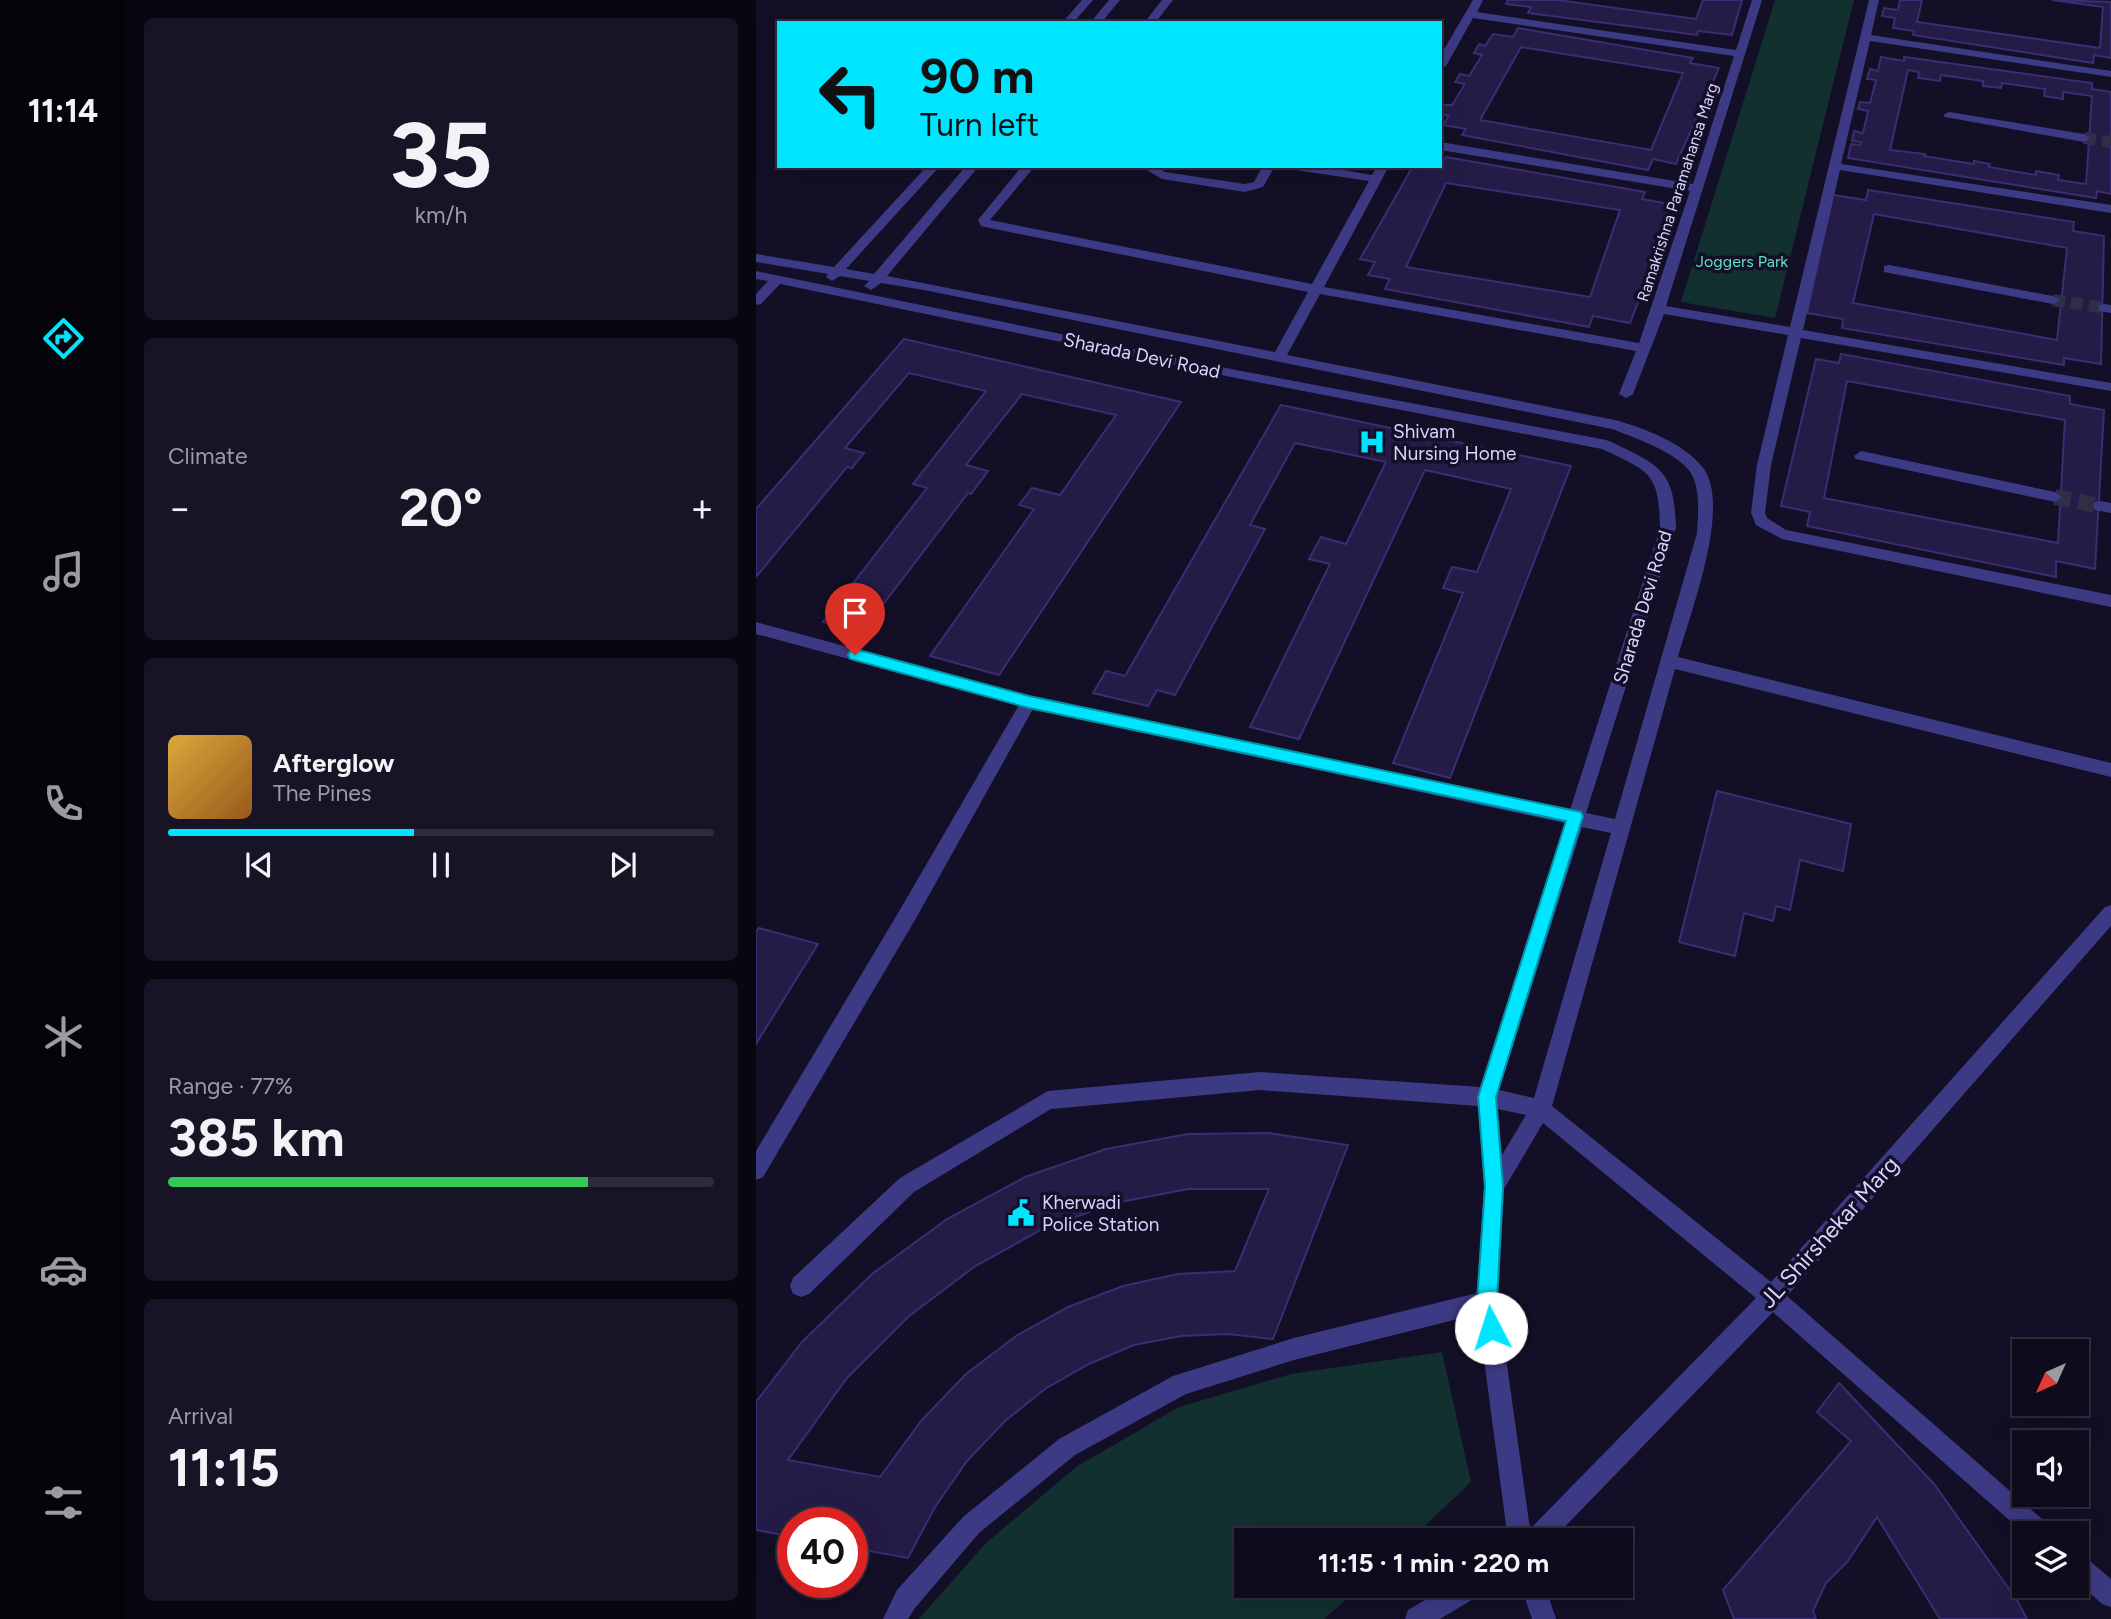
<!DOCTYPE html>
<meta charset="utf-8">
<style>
:root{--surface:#0e0b1c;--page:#171425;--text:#f1f3f6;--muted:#9b9ba3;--line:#2e2b3b;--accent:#00e5ff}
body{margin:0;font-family:Figtree,sans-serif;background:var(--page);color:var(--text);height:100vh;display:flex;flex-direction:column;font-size:26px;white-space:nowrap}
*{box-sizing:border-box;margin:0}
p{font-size:23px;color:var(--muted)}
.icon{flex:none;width:38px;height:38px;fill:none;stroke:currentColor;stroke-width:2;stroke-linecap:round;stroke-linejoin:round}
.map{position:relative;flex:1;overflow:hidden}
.side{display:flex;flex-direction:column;gap:18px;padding:18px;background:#08060f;width:630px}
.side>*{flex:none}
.guide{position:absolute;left:21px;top:21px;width:665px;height:147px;border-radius:0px;box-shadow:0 7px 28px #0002,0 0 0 2px var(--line);background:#00e5ff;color:#111;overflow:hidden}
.needle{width:46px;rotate:225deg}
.tools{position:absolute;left:1256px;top:1339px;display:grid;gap:14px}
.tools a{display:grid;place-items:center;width:77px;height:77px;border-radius:0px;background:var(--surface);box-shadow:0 7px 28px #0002,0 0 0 2px var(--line);font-size:35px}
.speed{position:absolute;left:21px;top:1507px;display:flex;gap:14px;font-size:35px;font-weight:700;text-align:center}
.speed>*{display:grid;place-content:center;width:91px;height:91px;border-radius:50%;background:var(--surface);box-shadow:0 7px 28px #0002,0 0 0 2px var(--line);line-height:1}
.speed .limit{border:10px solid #d22;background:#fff;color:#111}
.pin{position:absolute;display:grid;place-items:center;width:60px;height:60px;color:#fff;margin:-72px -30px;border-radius:50% 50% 50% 0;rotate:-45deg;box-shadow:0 0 7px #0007}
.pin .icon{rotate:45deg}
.me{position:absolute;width:77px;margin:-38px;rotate:355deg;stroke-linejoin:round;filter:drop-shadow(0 0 5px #0008)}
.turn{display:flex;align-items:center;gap:24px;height:147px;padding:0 28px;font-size:32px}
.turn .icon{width:91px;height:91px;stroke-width:2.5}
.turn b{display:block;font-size:49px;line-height:60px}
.big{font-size:52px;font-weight:700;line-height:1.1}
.side .tile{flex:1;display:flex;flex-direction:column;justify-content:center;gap:10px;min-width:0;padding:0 24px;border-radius:10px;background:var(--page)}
.side .dial{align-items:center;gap:0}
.dial b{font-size:91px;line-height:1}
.song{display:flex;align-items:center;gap:21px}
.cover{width:84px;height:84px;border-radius:10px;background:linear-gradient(135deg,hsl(40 70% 55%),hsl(30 70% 35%))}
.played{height:7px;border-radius:4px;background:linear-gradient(90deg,var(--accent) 45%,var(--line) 45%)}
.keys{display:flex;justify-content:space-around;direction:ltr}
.heat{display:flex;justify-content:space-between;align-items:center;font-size:38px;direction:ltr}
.charge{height:10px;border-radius:5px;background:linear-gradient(90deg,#34c759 77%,var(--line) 0)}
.trip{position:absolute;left:478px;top:1528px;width:399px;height:70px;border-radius:0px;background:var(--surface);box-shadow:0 7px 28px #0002,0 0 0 2px var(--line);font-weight:700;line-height:70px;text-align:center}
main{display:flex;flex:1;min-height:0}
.tab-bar{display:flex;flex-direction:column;width:126px;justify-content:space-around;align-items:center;background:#06040b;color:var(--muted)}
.tab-bar .icon{width:49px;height:49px}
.tab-bar .selected{color:var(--accent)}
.tab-bar b{font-size:32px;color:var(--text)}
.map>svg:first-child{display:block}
</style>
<main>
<nav class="tab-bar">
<b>11:14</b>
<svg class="icon selected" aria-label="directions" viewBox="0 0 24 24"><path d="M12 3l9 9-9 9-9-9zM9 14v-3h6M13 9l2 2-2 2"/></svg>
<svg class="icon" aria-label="music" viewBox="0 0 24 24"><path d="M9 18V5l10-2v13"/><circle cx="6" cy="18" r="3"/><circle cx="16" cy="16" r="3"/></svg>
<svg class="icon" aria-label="phone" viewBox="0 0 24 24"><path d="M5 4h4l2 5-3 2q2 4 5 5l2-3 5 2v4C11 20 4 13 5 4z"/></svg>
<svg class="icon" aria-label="climate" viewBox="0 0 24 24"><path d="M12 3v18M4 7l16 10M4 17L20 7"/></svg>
<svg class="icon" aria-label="car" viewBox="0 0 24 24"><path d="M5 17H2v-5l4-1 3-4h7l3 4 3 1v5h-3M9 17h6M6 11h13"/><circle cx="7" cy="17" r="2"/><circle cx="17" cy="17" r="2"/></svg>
<svg class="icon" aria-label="filters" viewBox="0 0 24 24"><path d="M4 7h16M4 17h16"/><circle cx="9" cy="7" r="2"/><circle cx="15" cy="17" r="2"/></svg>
</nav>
<section class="side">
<div class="tile dial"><b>35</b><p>km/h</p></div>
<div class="tile"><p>Climate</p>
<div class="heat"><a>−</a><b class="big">20°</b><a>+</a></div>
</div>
<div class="tile">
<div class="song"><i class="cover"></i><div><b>Afterglow</b><p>The Pines</p></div></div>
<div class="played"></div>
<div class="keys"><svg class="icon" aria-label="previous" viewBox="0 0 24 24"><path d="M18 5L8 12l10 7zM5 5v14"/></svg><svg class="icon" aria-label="pause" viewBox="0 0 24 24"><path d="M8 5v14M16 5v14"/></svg><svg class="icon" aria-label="next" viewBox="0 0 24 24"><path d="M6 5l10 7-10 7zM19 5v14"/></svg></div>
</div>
<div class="tile"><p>Range · 77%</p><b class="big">385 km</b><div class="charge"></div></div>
<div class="tile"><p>Arrival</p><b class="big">11:15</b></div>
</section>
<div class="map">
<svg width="1355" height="1619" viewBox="0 0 1355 1619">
<rect width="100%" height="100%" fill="#130f26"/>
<g fill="#12302f">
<polygon points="1019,0 1098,0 1019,318 925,302"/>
<polygon points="686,1352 715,1482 654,1540 490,1540 490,1586 605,1586 568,1619 163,1619 230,1543 320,1467 423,1407 535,1374"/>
</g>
<g fill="#241b47" stroke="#3b2d73" stroke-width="2" fill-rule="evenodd">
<polygon points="752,0 801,0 940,19 947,0 986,0 976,35 942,31 941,35 772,13 775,7 750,4"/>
<polygon points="1144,0 1166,0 1161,22 1344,48 1347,7 1296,0 1355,2 1355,58 1338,55 1337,63 1157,35 1158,31 1137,28 1139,18 1126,16 1128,8 1142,10"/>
<path d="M762 28 937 58 934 63 963 68 920 164 897 159 892 170 706 135 710 129 687 125 693 116 684 114V105H696L709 84 699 82 704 74 713 76 726 55 718 53 723 44 729 46 737 34 757 37ZM765 47 927 73 895 150 724 120Z"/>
<path d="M1125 57 1148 61V57L1336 83V89L1355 92V194L1341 191 1340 198 1092 158 1095 144 1104 145 1105 142 1096 141 1098 131 1107 133 1112 111 1102 109 1104 102 1114 103 1120 80 1111 79 1114 69 1122 71ZM1152 70 1163 72 1162 78 1184 81 1185 75 1227 81V86L1245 88 1246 83 1289 89 1288 96 1307 99V92L1336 96 1330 184 1302 180 1303 175 1280 171V175L1233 167 1234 164 1218 161V164L1168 156 1169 154 1134 150Z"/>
<path d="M690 157 889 192 886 199 919 205 874 323 837 316 833 327 629 289 634 279 612 275 619 262 604 259 657 166H684ZM690 183 864 210 834 297 650 267Z"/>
<path d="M1112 190 1318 222 1317 231 1348 236 1345 364 1308 358V365L1086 328 1087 319 1051 313 1077 195 1110 200ZM1118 214 1311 248 1301 340 1097 303Z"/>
<polygon points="148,339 425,402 243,675 174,656 278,509 263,505 276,488 304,495 360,415 266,394 210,465 232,471 215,494 212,493 106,632 67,622 171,488 157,484 230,391 153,373 89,448 108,453 96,468 91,467 0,577 0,509"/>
<path d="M1085 354 1314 396V404L1348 410 1339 569 1300 561V577L1051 526 1054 512 1025 506 1060 359 1083 363ZM1091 381 1309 420 1302 543 1068 498Z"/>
<polygon points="525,405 815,466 694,778 637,763 707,593 687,588 696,567 721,572 755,489 669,470 543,739 494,727 574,564 553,559 565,537 590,544 630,462 539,443 494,525 509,529 419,695 401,690 392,706 337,693 350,671 369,676"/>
<polygon points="961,791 1095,824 1087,871 1044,860 1034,910 1020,906 1017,921 988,913 979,956 923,942"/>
<polygon points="3,928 62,944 0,1044 0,932"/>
<path d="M513 1133 592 1145 517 1339 472 1334 425 1336 378 1345 333 1364 289 1389 249 1421 211 1461 179 1507 152 1558 96 1548V1522H37V1537L0 1530V1402L46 1342 116 1274 191 1219 269 1177 350 1149 432 1134ZM432 1189H513L479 1271 422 1274 367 1286 312 1307 260 1336 210 1374 165 1421 124 1477 32 1460 91 1378 152 1317 218 1267 288 1228 359 1203Z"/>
<polygon points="1083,1383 1178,1484 1261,1600 1271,1619 1184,1619 1121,1517 1092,1561 1070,1583 1057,1611 1060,1619 978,1619 967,1590 1095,1441 1061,1412"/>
</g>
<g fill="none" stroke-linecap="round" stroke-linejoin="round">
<g stroke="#312d47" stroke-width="12" stroke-dasharray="12 6" stroke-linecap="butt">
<polyline points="1328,138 1355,142"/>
<polyline points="1297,300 1348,308"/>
</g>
<polyline stroke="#312d47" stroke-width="16" stroke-dasharray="16 8" stroke-linecap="butt" points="1299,497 1344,506"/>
<g fill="#3d3a85" fill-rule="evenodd">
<polygon points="326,0 337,0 317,23 306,23"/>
<polygon points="353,0 364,0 345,23 334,23"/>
<polygon points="406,0 417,0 399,23 388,23"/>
<path d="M717 0H727L721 12 980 50 996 0H1006L910 306 1034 327 1113 0H1123L1115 35 1355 71V77L1114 41 1085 164 1355 205V213L1084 170 1047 330 1355 383V391L1045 338 1015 465 1009 513 1011 518 1030 530 1355 595V607L1026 539 1000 525 995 513 1001 465 1032 335 908 314 877 394 870 398 863 394 880 351 564 294 531 355 859 420C888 428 930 444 948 469 975 508 934 614 922 657L1355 763V777L919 669 796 1106 1015 1282 1349 907 1355 905V926L1031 1296 1293 1525 1297 1533 1269 1534 1017 1312 796 1540H752L722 1314 538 1360 430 1394 319 1455 223 1533 159 1608 152 1619H127L141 1590 207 1517 303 1439 417 1376 538 1338 721 1293 728 1187 722 1106 504 1090 295 1109 158 1192 53 1294 45 1297 37 1294 34 1286 37 1278 144 1178 292 1091 504 1072 724 1087 809 823 277 709 159 920 7 1177 0 1180V1151L145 908 263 705 0 634V622L273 696 814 810 904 528C903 472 894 472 846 449L480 378 24 284 5 304 0 305V294L12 281 0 279V271L480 370 850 440C859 443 867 448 876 452 915 471 918 487 920 528L830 813 859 819 941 533C942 515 944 496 938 479 929 454 878 438 856 429L168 290 125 283 115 290 108 286 113 281 84 276 76 281 70 277 72 274 0 262V254L78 267 171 166H184L90 269 118 274 210 166H223L131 276 519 352 552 292 229 227 225 226 222 220 266 166H279L234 220 556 284 613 181 540 170 534 166H564L616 175 621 166H633L568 287 883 343 934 191 684 150V142L937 184 978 56 717 18 690 66 684 69V56ZM826 827 855 833 778 1098 743 1090ZM742 1109 770 1115 746 1155ZM787 1123 1000 1298 774 1529 742 1301 748 1189Z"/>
<polygon points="1193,112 1328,134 1334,138 1328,142 1189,117 1187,115"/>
<polygon points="384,166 399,166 409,172 489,184 498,182 507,166 519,166 507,187 489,192 406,179"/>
<polygon points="1133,265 1297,296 1304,300 1297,304 1128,272 1128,266"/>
<polygon points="1348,304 1355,305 1355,313 1343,311 1343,305"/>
<polygon points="1105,451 1299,492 1306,497 1299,502 1100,459 1098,456"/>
<polygon points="1344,501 1355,503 1355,513 1339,510 1337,506 1339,502"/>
<polygon points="1321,1553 1329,1557 1355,1579 1355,1607 1346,1604 1321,1581"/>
<polygon points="693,1586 727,1586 724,1595 684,1619 649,1619 652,1610"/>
<polygon points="765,1586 789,1586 800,1619 776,1619"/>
</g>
</g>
<polygon fill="#00e5ff" stroke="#0095a6" stroke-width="2" points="99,649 273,696 825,812 827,816 740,1097 747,1187 741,1301 745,1328 742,1335 735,1338 728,1335 721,1301 729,1187 722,1097 810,821 273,708 94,659 92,655 94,651"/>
<defs>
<symbol id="hospital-bare" viewBox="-9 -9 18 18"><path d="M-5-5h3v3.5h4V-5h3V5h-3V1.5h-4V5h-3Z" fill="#00e5ff" stroke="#130f26" stroke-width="2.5" paint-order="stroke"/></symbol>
<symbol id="civic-bare" viewBox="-9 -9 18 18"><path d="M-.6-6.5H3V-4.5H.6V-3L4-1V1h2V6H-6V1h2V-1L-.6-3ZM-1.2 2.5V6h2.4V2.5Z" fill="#00e5ff" stroke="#130f26" stroke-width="2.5" paint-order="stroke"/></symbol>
</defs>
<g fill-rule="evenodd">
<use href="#hospital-bare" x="597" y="423" width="38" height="38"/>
<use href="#civic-bare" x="246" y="1194" width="38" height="38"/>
</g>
<g text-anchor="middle" stroke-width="7" stroke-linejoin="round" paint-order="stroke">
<g font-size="16" fill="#d9d4ff" stroke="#130f26">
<text transform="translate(921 192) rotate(-72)" y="6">Ramakrishna Paramahansa Marg</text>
</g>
<g font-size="16" fill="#5fe0c0" stroke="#130f26">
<text x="986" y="267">Joggers Park</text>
</g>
<g font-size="19" fill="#d9d4ff" stroke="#130f26">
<text transform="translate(386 355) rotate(12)" y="7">Sharada Devi Road</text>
<text transform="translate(886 607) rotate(-73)" y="7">Sharada Devi Road</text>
</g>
<g font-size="19" fill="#d9d4ff" stroke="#130f26" text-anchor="start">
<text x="637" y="438">Shivam<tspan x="637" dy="22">Nursing Home</tspan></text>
<text x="286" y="1209">Kherwadi<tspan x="286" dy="22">Police Station</tspan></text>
</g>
<g font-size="23" fill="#d9d4ff" stroke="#130f26">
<text transform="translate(1073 1232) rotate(-48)" y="8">JL Shirshekar Marg</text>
</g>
</g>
</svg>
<div class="tools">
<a><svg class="needle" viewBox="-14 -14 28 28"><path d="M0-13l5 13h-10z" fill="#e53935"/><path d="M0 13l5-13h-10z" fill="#9b9ba3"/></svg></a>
<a><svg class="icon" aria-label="sound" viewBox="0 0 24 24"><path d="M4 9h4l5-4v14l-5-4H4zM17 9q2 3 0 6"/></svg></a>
<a><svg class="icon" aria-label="layers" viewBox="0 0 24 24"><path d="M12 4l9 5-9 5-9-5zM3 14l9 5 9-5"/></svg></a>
</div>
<div class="speed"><div class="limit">40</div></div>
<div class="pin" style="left:99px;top:655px;background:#d93025"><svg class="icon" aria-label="arrive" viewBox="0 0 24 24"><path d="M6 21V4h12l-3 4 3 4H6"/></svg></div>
<svg class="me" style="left:735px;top:1328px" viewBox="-20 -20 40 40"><circle r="19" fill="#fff"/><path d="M0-13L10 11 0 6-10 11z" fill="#00e5ff"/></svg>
<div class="trip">11:15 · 1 min · 220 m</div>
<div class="guide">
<div class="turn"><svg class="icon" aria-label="left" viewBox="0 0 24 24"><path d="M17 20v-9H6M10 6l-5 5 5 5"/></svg><div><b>90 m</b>Turn left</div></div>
</div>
</div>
</main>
